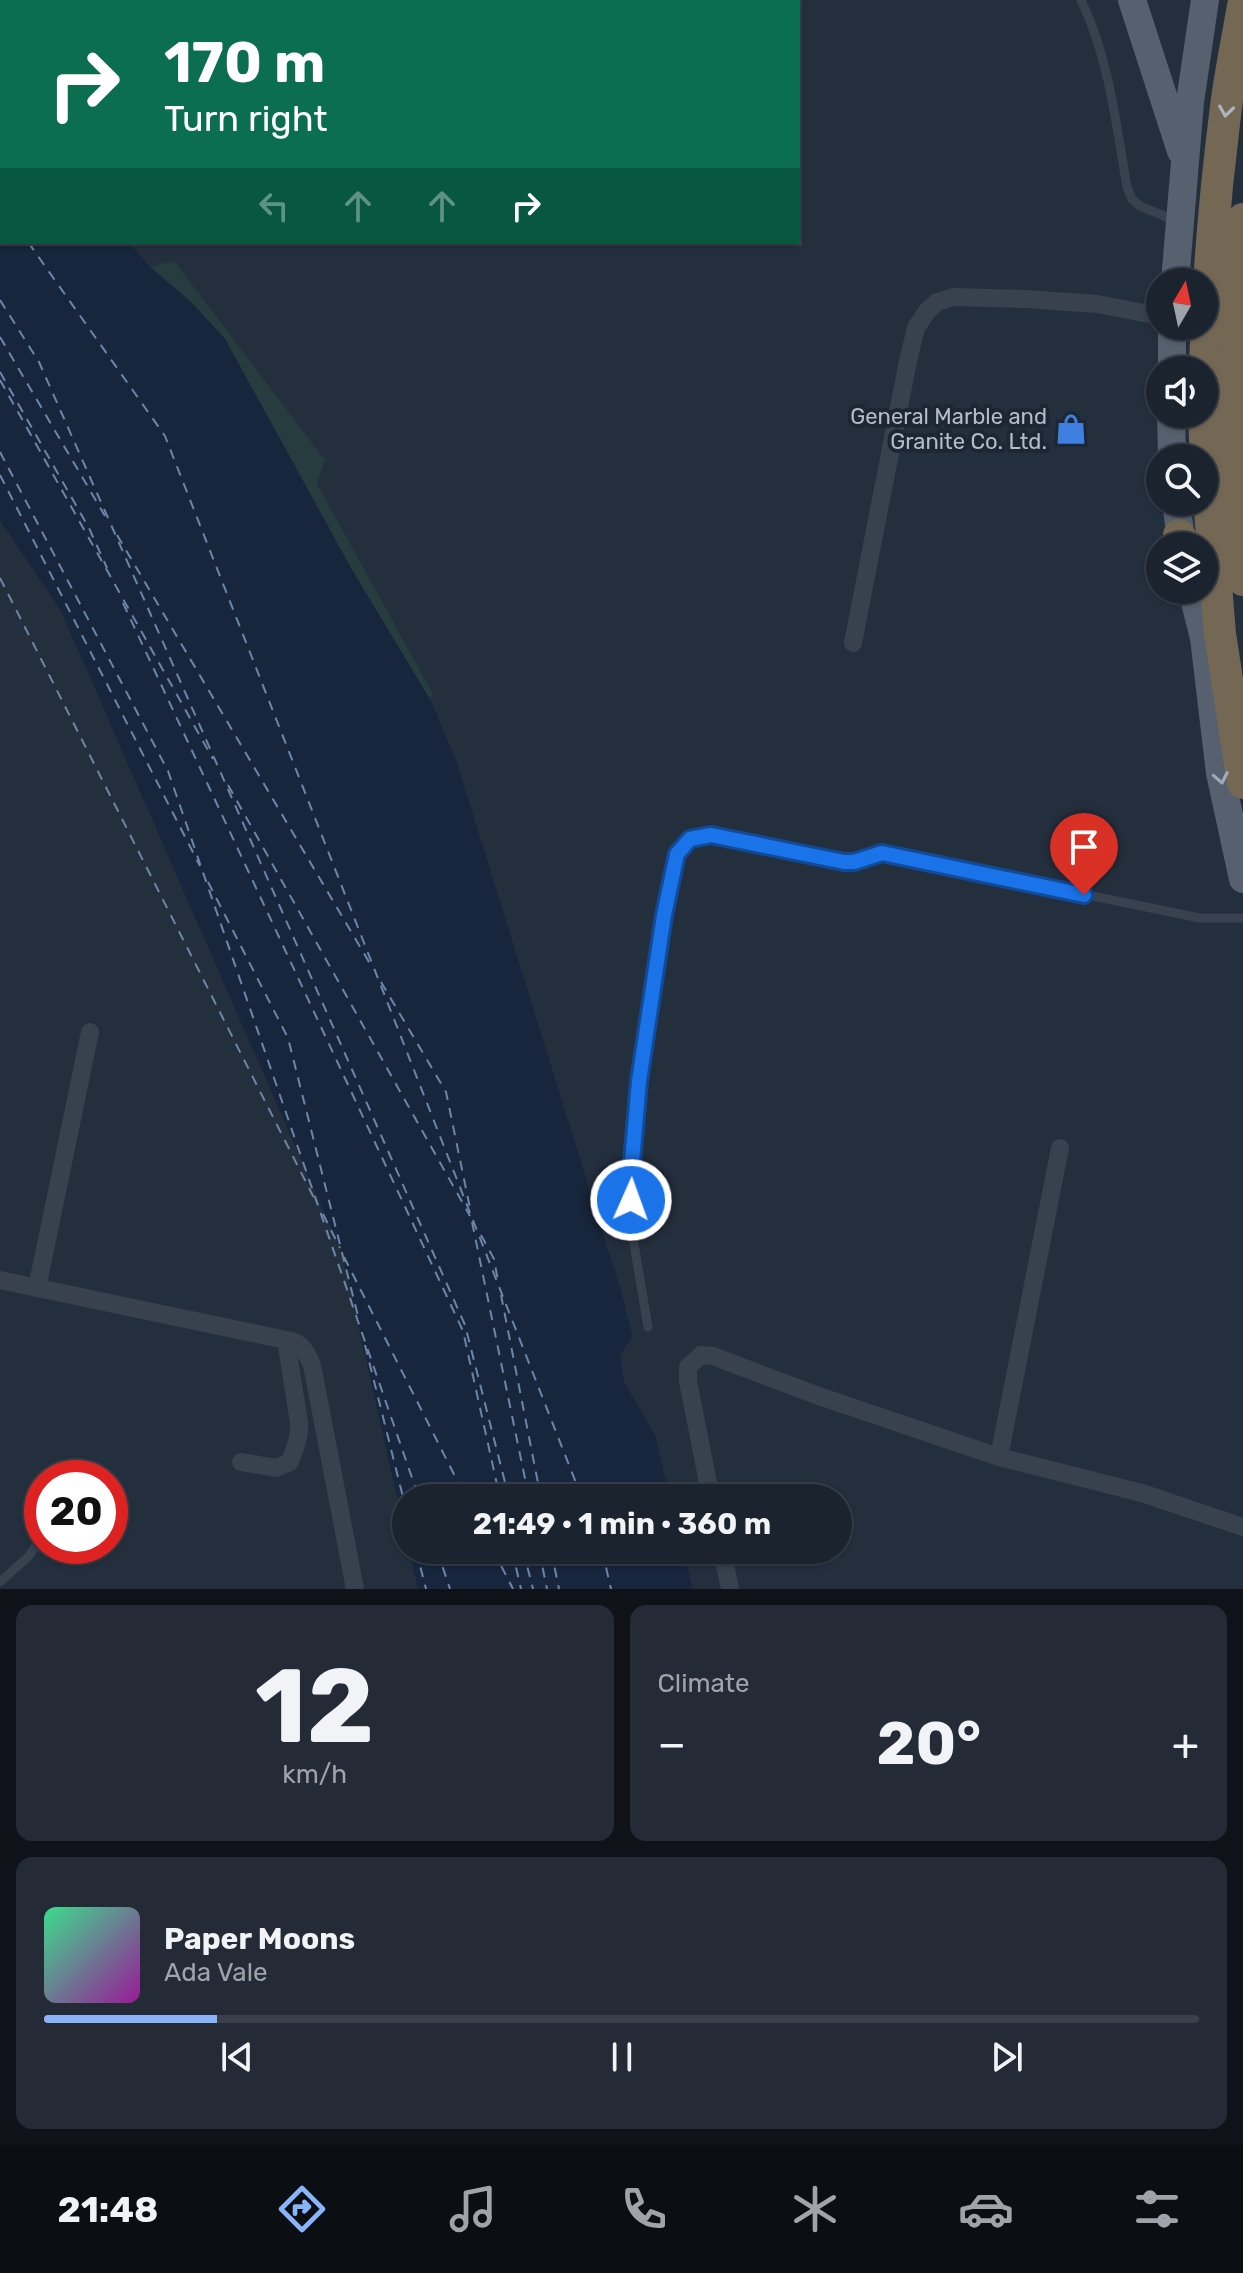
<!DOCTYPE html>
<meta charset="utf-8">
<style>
:root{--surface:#1b232e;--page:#242b36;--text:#f1f3f6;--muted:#a0a4aa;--line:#39404a;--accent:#8ab4f8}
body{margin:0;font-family:Rubik,sans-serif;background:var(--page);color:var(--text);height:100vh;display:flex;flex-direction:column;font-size:30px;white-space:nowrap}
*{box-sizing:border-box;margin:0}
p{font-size:26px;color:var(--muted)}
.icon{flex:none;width:44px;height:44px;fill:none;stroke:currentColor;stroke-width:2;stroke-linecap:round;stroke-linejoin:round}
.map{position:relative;height:1589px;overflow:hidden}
.panel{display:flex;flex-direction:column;gap:16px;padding:16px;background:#0f1319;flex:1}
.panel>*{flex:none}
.hud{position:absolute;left:0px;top:0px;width:800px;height:244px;box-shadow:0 2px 6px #0004,0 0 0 2px var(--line);background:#0b6e4f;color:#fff;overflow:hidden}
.needle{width:52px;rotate:9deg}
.fabs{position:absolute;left:1146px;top:268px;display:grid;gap:16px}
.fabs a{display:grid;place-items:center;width:72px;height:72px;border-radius:50%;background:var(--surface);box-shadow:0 2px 6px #0004,0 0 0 2px var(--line);font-size:40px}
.speed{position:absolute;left:24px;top:1460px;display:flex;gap:16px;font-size:40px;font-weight:700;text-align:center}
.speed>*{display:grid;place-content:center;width:104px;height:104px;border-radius:50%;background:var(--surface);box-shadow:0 2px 6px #0004,0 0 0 2px var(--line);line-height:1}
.speed .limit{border:12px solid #d22;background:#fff;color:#111}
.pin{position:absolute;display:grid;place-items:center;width:68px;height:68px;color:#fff;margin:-82px -34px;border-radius:50% 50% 50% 0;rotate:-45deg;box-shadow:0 0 8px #0007}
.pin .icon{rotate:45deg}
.me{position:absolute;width:88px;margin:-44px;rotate:2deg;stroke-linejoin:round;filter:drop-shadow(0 0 6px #0008)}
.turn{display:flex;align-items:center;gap:28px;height:168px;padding:0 32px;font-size:36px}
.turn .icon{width:104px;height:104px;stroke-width:2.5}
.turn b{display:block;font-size:56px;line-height:68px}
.lanes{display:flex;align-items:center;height:76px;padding:0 32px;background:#0003;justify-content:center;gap:40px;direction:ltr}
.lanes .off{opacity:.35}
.big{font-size:60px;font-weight:700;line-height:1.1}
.panel .widget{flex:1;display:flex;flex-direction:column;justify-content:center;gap:12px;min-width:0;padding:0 28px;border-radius:16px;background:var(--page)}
.panel .dial{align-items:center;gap:0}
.dial b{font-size:104px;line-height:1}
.song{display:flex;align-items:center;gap:24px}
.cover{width:96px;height:96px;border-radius:12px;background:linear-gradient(135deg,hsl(150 70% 55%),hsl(300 70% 35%))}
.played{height:8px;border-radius:4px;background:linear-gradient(90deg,var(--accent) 15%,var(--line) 15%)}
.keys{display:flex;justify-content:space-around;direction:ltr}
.heat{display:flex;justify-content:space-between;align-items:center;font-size:44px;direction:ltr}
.panel .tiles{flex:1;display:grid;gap:16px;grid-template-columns:1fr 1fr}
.widget:last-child{grid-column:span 2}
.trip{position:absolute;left:392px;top:1484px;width:460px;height:80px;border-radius:40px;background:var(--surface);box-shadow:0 2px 6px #0004,0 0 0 2px var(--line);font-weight:700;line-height:80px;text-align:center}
.menu{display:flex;height:128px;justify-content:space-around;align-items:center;background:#0b0e12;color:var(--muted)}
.menu .icon{width:56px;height:56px}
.menu .active{color:var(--accent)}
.menu b{font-size:36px;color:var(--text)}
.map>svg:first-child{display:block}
</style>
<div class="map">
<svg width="1243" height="1589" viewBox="0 0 1243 1589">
<rect width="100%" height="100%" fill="#242f3e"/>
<polygon fill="#263c3f" points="174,261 325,460 317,484 432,692 431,701 352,570 225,339 192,303 150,267"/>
<g fill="#17263c">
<polygon points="0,95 2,97 2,242 129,242 150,267 192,303 225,339 352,570 431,701 457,763 621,1291 632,1336 620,1356 624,1382 655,1435 670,1498 406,1498 406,1537 342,1253 61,611 0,520"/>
<polygon points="409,1550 683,1550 693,1589 418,1589"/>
</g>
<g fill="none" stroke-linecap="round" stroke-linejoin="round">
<g stroke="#6d86a8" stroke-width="2" stroke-dasharray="10 8" stroke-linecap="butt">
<polyline points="0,203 2,206"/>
<polyline points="28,242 165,436 582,1498"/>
<polyline points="0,300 39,362 465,1325 509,1498"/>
<polyline points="0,337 105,516"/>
<polyline points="0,372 89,528 107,568"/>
<polyline points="0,380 213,759"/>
<polyline points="0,452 168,771 419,1498"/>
<polyline points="0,475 200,866"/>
<polyline points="117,535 372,967"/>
<polyline points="0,578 314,1198"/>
<polyline points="123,603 463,1331 500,1498"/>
<polyline points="228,785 470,1216"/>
<polyline points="208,882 288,1038 358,1316"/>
<polyline points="381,982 446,1092 470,1208"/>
<polyline points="323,1214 340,1248"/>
<polyline points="472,1222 529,1498"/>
<polyline points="481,1235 494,1259 498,1281"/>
<polyline points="344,1257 466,1498"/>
<polyline points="501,1295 541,1498"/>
<polyline points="365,1345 406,1509"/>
<polyline points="416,1550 426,1589"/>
<polyline points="437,1550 450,1589"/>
<polyline points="493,1550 513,1589"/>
<polyline points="512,1550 521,1589"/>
<polyline points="523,1550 533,1589"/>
<polyline points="539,1550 547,1589"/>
<polyline points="551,1550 559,1589"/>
<polyline points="602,1550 611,1589"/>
</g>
<g stroke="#38414e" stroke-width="9">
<path d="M1081 0C1109 58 1116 124 1127 187L1132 199 1140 206 1176 221"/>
<polyline points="648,1327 631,1226 631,1174 639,1081 664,915 677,854 690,839 711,835 844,862 854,862 882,853 1200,918 1243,918"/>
<polyline points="0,1582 29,1556 42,1536"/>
</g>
<g stroke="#38414e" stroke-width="18">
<polyline points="853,643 908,361 916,328 927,311 937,302 953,297 1026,299 1097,304 1160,316"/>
<path d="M0 1280 286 1340 299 1423C300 1437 295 1448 290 1462L276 1468 241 1462"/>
<polyline points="37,1288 90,1032"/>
<path d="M286 1340C302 1342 306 1352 312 1365L355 1589"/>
<polyline points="999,1457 1060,1148"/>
<polyline points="711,1498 688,1381 688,1367 701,1355 713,1356 816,1395 999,1457 1142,1493 1243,1527"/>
<polyline points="722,1550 730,1589"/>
</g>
<g stroke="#56606e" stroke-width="28">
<polyline points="1132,0 1181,151"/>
<polyline points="1175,282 1190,102 1205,0"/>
<polyline points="1172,370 1172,326"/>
<polyline points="1171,414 1172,458"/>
<polyline points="1176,502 1182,546"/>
<polyline points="1192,590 1204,638 1220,773 1243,879"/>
</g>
<g stroke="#746855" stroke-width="32">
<polyline points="1243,219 1233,442 1243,580"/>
<path d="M1204 401C1206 305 1213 210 1225 115 1229 78 1237 42 1243 6"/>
<polyline points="1204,414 1206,463 1220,634 1243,783"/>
<polyline points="1179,535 1185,546"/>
</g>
</g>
<defs><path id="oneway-chevron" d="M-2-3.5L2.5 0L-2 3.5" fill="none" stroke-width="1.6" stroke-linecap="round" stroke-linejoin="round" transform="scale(2)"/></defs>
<use stroke="#aeb4bd" href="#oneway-chevron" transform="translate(1226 111) rotate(98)"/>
<use stroke="#a1aab7" href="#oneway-chevron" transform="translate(1221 778) rotate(79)"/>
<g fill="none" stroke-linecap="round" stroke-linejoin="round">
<defs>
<polyline id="route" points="631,1200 631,1174 639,1081 664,915 677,854 690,839 711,835 844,862 854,862 882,853 1084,895"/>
</defs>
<use href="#route" stroke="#114b97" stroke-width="20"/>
<use href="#route" stroke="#1a73e8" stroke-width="14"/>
</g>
<defs>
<symbol id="shop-bare" viewBox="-9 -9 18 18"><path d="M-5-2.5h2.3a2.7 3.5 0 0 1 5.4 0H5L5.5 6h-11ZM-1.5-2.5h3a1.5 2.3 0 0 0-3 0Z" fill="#3f7fe0" stroke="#1d2633" stroke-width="2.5" paint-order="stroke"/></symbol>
</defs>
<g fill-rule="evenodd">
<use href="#shop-bare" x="1049" y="407" width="44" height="44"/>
</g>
<g text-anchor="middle" stroke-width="8" stroke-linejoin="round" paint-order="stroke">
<g font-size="22" fill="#b4bcc9" stroke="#1d2633" text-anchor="end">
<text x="1047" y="424">General Marble and<tspan x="1047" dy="25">Granite Co. Ltd.</tspan></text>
</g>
</g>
</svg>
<div class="fabs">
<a><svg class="needle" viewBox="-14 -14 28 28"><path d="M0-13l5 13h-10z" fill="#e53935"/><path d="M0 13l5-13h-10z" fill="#a0a4aa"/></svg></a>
<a><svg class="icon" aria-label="sound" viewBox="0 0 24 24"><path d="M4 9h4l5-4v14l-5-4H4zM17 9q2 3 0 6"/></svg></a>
<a><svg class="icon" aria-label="search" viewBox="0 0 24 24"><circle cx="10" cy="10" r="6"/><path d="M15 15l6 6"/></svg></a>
<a><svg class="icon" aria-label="layers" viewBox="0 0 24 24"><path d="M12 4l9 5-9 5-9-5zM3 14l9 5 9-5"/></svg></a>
</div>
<div class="speed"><div class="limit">20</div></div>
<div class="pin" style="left:1084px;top:895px;background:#d93025"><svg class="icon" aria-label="arrive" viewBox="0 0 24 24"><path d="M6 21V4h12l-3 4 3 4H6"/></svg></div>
<svg class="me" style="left:631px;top:1200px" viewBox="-20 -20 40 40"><circle r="17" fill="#1a73e8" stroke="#fff" stroke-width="3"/><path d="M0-11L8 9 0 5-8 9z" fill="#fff"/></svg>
<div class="trip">21:49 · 1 min · 360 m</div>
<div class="hud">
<div class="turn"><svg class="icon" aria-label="right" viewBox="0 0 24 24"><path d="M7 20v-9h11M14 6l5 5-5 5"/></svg><div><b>170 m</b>Turn right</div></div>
<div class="lanes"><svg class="icon off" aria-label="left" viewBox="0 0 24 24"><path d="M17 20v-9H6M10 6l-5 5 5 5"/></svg><svg class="icon off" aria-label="ahead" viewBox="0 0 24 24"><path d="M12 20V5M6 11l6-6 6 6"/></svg><svg class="icon off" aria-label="ahead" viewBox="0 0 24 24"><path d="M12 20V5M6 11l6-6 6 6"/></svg><svg class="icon" aria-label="right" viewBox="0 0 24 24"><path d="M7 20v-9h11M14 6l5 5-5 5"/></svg></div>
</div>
</div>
<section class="panel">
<div class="tiles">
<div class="widget dial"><b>12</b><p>km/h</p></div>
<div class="widget"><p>Climate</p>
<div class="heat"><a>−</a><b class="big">20°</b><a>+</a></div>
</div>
<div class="widget">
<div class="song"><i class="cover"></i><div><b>Paper Moons</b><p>Ada Vale</p></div></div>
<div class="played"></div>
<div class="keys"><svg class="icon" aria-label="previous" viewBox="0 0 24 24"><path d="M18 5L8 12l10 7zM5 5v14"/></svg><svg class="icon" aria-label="pause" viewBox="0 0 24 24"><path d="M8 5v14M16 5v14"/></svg><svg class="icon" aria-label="next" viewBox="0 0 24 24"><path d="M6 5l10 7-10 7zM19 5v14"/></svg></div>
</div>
</div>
</section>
<nav class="menu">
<b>21:48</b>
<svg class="icon active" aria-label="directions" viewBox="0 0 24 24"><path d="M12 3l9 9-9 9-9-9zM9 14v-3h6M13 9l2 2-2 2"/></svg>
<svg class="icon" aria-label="music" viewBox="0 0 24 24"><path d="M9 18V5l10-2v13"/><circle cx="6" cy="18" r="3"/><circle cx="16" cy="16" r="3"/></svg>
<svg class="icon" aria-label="phone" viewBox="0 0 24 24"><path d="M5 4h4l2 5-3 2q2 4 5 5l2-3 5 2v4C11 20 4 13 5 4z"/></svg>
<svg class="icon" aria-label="climate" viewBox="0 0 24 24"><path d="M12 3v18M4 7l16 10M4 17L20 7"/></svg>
<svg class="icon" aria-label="car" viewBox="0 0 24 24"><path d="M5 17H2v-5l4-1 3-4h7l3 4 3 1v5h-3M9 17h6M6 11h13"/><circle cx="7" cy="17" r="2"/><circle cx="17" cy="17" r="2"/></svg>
<svg class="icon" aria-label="filters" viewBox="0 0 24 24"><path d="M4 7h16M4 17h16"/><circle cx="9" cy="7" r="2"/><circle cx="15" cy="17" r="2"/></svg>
</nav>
